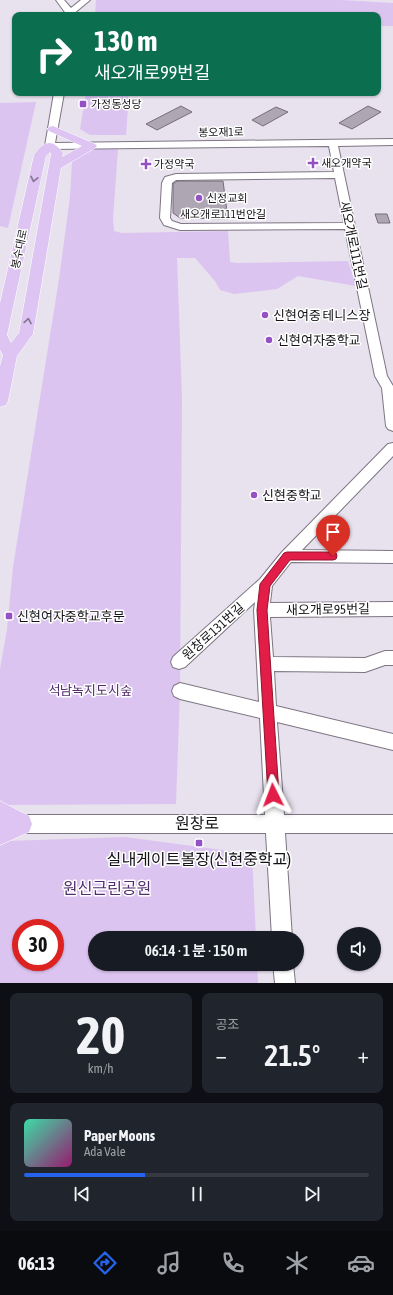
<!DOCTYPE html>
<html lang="ko">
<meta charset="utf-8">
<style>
:root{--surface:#171b24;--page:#20242c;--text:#f1f3f6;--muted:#9ea1a6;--line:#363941;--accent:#2563eb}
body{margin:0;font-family:"Asap Condensed","Noto Sans KR",sans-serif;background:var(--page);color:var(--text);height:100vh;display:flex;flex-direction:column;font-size:15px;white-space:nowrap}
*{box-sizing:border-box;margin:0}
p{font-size:13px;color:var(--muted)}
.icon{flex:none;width:22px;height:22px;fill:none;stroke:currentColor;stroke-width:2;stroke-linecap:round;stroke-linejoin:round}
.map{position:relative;height:983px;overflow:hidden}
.side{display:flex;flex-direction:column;gap:10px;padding:10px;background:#0d0f14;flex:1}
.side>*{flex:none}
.hud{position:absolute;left:12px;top:12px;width:369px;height:84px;border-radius:8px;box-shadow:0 1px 3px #0004;background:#0b6e4f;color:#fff;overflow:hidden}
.tools{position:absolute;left:337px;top:927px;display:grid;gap:8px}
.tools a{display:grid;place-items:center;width:44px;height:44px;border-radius:50%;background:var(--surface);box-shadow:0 1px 3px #0004;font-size:20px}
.speed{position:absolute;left:12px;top:919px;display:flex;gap:8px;font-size:20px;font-weight:700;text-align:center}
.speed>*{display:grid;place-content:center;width:52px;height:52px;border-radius:50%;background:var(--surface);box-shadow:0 1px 3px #0004;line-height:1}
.speed .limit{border:6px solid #d22;background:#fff;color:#111}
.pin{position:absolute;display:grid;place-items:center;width:34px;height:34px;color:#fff;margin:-41px -17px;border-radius:50% 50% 50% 0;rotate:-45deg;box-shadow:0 0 4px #0007}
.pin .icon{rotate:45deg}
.me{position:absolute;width:44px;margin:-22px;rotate:357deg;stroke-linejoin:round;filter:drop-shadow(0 0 3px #0008)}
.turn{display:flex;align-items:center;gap:14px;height:84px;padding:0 16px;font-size:18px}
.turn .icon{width:52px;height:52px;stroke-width:2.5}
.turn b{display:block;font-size:28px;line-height:34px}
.big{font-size:30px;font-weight:600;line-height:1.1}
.side .card{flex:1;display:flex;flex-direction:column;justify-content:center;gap:6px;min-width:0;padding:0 14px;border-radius:8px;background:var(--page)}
.side .dial{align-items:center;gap:0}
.dial b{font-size:52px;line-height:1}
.song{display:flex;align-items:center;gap:12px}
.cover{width:48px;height:48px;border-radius:6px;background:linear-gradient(135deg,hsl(160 70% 55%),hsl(320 70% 35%))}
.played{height:4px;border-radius:2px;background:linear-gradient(90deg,var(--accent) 35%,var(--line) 35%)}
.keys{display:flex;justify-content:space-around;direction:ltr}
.heat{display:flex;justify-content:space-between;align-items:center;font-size:22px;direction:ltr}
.side .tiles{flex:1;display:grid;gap:10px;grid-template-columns:1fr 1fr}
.card:last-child{grid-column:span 2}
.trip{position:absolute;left:88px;top:931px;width:216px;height:40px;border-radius:20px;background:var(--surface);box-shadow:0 1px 3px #0004;font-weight:600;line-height:40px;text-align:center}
.tabs{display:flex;height:64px;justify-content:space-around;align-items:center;background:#090b0e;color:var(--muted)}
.tabs .icon{width:28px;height:28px}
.tabs .selected{color:var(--accent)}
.tabs b{font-size:18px;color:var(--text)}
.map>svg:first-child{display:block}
</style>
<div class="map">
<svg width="393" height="983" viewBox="0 0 393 983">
<rect width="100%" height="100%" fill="#e8e1ee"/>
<g fill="#dcc4f0" fill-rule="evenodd">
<polygon points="96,0 341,0 393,3 393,26 378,26 378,15 95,15"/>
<polygon points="86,93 129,93 126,135 90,135 80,129"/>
<polygon points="36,102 8,228 0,226 0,103"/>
<polygon points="99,149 118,149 113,219 114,231 122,233 228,231 230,262 237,263 348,261 356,286 298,276 277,289 234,294 220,290 215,281 195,258 177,258 182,398 180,691 176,804 5,805 0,800 0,669 7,629 13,567 59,279 70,197 72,161 85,151"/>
<path d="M125 837 252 854 256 938H95V964H257L258 983H0V846L7 841ZM21 928H55V962H21Z"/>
</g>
<g fill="#aea7b3" stroke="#746e7a">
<polygon points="181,106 192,112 157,130 146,124"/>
<polygon points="368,106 381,112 352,129 339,123"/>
<polygon points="276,107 288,112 263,126 252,120"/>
<polygon points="177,181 223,181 228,219 180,218 173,213 173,184"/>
<polygon points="375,214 387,214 390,223 378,223"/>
</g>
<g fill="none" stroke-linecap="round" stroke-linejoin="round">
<defs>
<g id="minor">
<polygon points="56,0 64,0 71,8 81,0 90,0 72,15 67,15"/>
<path d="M54 93H64L55 143 393 139V145L338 146 387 376 393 386V431L388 429 386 426 382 388 375 376 345 229 180 230 164 225 160 218 162 183 165 177 176 174 334 172 329 146 50 149 45 146ZM335 178 344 223 181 224 172 221 170 218 172 183 176 180Z"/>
<polygon points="393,443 393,456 302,550 393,551 393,563 291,562 272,586 270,603 393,602 393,616 270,617 273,657 365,658 385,651 393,651 393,665 385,665 365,672 274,671 276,706 393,734 393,750 277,722 284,815 393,815 393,833 285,833 292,938 272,938 266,833 0,833 0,815 265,815 260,718 180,699 174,696 172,691 174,686 180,683 259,702 254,610 255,602 185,667 179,669 173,667 171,662 173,657 260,579 282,552 388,444"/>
<polygon points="273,964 293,964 295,983 275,983"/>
</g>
<g id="major">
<path d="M53 126 95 144 97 146 95 148 61 168 33 334 17 356 8 401 6 405 0 407V366L3 355 0 350V303L34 155C44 141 52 138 63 153L62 157 82 146 49 131 47 129 49 127ZM50 152 51 154 19 333 11 343 7 335 46 156Z"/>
<polygon points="0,801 29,816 32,824 29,832 0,845"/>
</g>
</defs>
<use href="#minor" stroke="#7d7682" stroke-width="2"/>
<use href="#major" stroke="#fff" stroke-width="1"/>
<use href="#minor" fill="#fff" fill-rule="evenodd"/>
<use href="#major" fill="#dec4f2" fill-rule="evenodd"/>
</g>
<defs><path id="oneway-chevron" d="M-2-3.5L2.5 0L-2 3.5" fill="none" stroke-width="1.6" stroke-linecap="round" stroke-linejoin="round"/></defs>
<g stroke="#83748f">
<use href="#oneway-chevron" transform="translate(34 179) rotate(102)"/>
<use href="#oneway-chevron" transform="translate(28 321) rotate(-80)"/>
</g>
<polygon fill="#e11d48" stroke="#92132f" points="287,552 333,552 336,553 337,556 336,559 333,560 290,560 270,586 267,610 279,795 277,799 273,801 269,799 268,795 257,610 260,584 284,553"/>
<g fill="#9550c4" stroke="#fff" stroke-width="1.5">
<rect x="79" y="100" width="8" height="8" rx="2"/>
<path d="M311 157h4v4h4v4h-4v4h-4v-4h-4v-4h4z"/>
<path d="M144 158h4v4h4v4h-4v4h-4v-4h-4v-4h4z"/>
<circle cx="199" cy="198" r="4"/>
<circle cx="265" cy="315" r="4"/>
<circle cx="269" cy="340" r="4"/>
<circle cx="254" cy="495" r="4"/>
<rect x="5" y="612" width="8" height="8" rx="2"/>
<rect x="195" y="839" width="8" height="8" rx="2"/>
</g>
<g text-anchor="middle" stroke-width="3" stroke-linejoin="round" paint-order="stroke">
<g font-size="11" fill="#141216" stroke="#fff" text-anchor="start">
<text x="91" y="108">가정동성당</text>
<text x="321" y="167">새오개약국</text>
<text x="154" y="168">가정약국</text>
<text x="207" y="202">신정교회</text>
</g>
<g font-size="11" fill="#141216" stroke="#fff">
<text transform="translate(221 132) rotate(-1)" y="4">봉오재1로</text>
<text x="223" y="218">새오개로111번안길</text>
<text transform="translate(19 249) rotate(-78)" y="4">봉수대로</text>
</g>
<g font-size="13" fill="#141216" stroke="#fff">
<text transform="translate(354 245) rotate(78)" y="5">새오개로111번길</text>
<text transform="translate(328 609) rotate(-1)" y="5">새오개로95번길</text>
<text transform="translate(213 631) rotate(-42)" y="5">원창로131번길</text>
</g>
<g font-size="13" fill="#141216" stroke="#fff" text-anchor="start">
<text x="273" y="320">신현여중 테니스장</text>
<text x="277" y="345">신현여자중학교</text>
<text x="262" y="500">신현중학교</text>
<text x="17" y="621">신현여자중학교후문</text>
</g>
<g font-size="13" fill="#522d6c" stroke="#fff">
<text x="90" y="695">석남녹지도시숲</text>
</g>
<g font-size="16" fill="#141216" stroke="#fff">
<text x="197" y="829">원창로</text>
</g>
<g font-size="16" fill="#141216" stroke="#fff">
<text x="199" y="865">실내게이트볼장(신현중학교)</text>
</g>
<g font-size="16" fill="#522d6c" stroke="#fff">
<text x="107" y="894">원신근린공원</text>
</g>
</g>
</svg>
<div class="tools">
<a><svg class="icon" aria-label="sound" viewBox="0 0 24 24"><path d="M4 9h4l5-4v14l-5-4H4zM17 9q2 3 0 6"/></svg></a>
</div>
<div class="speed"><div class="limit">30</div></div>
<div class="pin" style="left:333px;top:556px;background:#d93025"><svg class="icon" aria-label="arrive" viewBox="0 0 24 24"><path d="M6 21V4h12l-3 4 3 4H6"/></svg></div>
<svg class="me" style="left:273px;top:795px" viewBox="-20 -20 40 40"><path d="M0-17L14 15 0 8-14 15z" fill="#e11d48" stroke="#fff" stroke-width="4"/></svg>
<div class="trip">06:14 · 1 분 · 150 m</div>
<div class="hud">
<div class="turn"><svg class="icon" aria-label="right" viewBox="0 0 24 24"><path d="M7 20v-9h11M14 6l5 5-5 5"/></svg><div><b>130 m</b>새오개로99번길</div></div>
</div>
</div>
<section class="side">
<div class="tiles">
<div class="card dial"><b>20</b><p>km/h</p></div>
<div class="card"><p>공조</p>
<div class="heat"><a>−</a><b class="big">21.5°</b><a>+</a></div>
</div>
<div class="card">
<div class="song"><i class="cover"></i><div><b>Paper Moons</b><p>Ada Vale</p></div></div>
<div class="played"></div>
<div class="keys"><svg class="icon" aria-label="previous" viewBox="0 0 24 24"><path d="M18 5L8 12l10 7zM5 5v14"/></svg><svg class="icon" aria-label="pause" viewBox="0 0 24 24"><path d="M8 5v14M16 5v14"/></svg><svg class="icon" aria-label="next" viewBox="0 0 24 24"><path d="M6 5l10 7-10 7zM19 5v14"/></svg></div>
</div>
</div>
</section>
<nav class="tabs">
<b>06:13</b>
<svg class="icon selected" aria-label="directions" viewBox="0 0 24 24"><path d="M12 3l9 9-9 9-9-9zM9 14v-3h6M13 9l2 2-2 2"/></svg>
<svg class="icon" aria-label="music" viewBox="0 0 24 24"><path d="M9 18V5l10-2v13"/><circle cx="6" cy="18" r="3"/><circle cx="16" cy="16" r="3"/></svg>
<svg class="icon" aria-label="phone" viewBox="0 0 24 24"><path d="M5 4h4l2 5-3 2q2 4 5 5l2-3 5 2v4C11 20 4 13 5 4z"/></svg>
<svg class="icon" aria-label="climate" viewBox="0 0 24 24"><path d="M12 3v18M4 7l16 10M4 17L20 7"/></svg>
<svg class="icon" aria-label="car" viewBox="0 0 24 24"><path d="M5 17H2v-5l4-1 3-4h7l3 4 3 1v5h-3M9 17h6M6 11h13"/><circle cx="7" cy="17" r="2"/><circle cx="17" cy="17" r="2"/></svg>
</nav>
